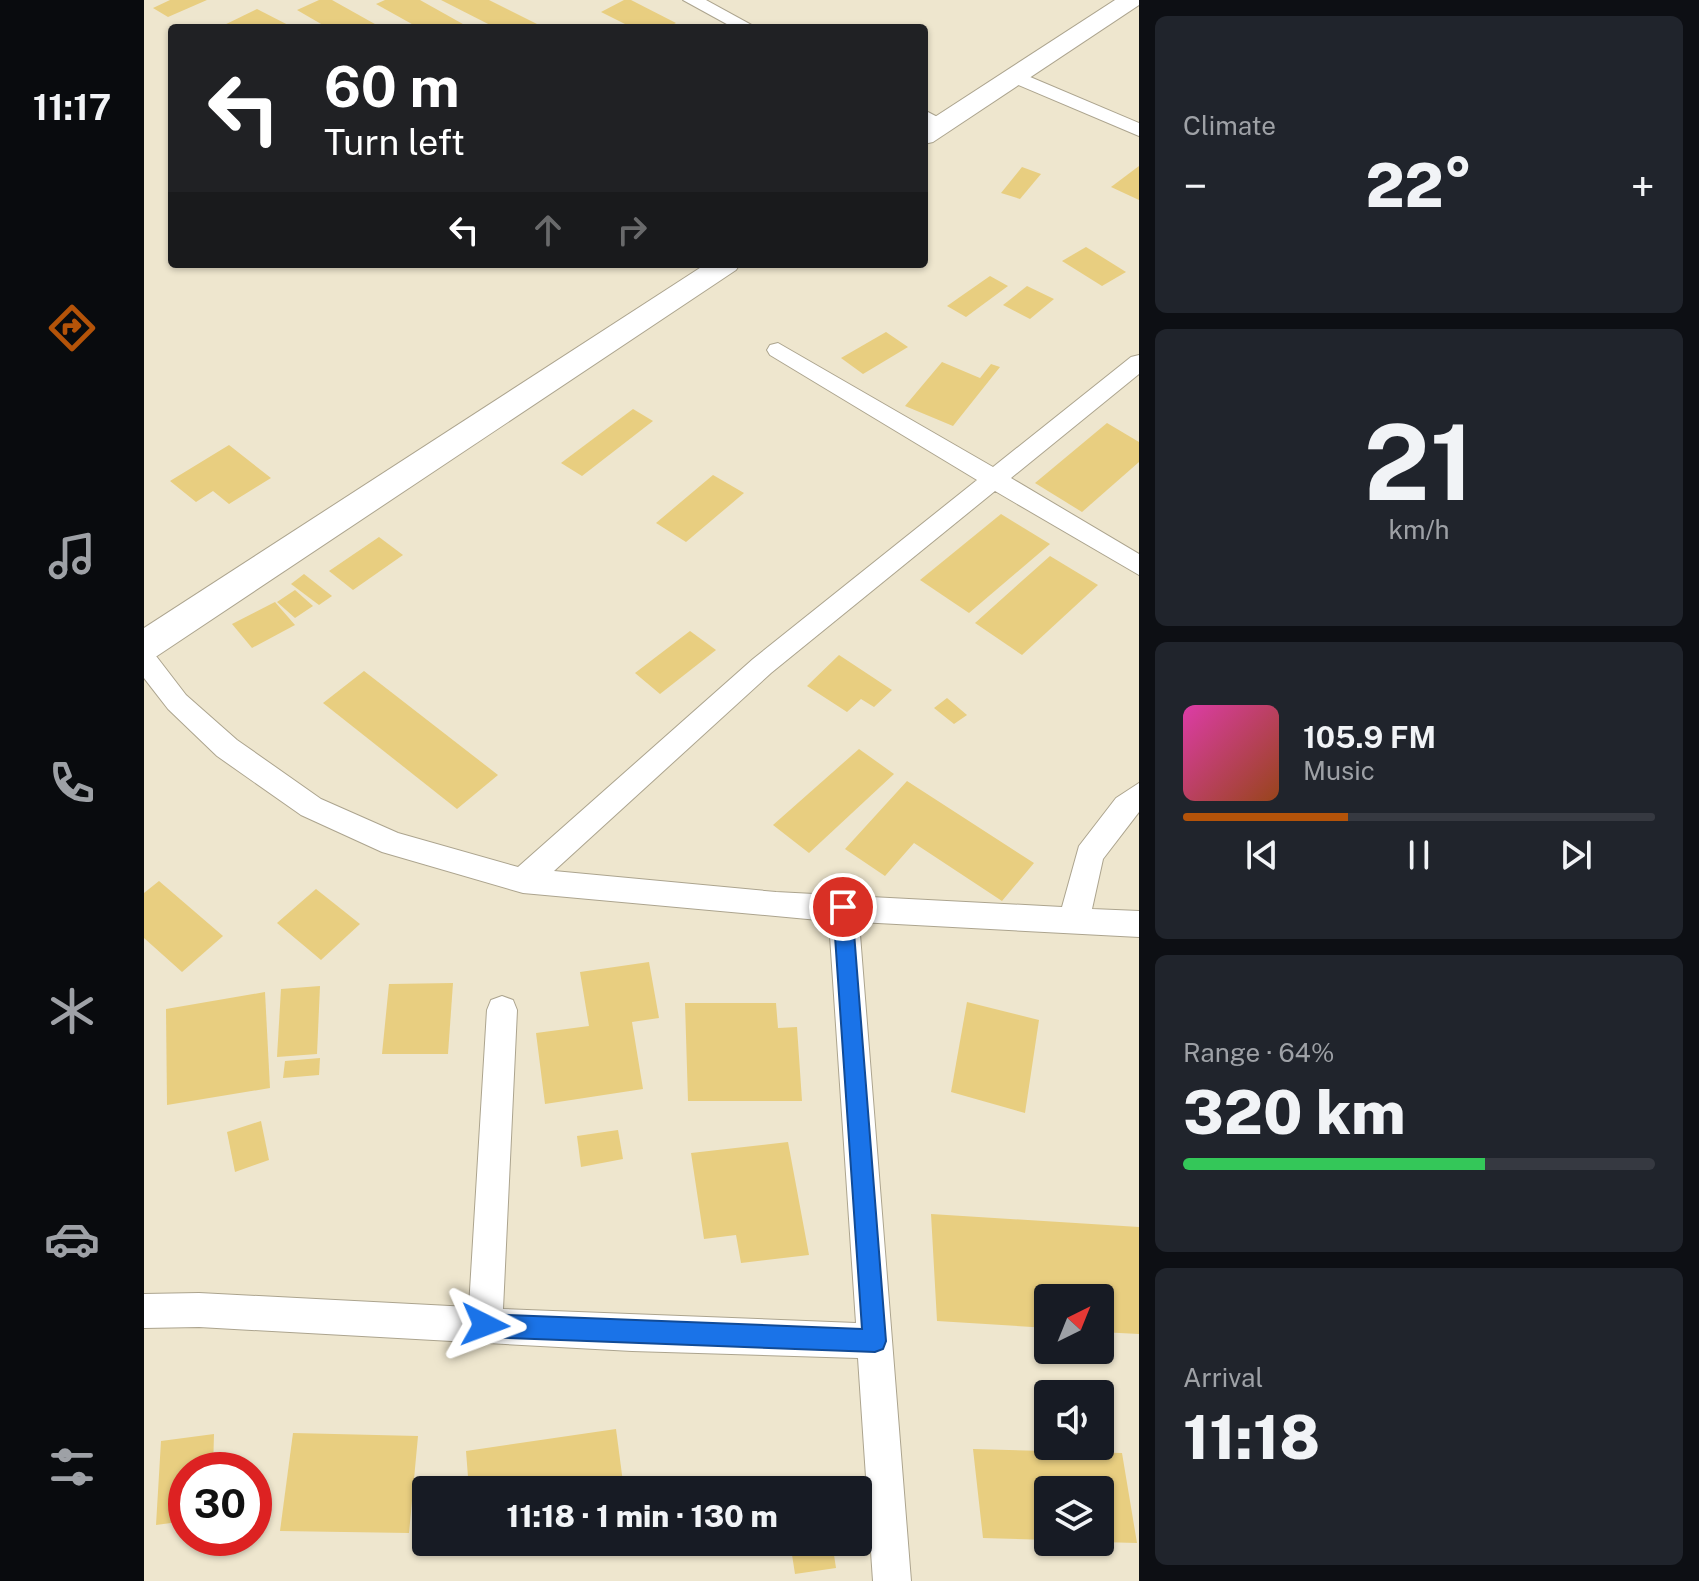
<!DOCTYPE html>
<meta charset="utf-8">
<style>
:root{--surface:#171b24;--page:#20242c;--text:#f1f3f6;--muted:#9ea1a6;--line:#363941;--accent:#b45309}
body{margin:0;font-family:"Public Sans",sans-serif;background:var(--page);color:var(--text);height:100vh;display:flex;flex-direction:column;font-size:30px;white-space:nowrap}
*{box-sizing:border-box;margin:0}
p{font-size:26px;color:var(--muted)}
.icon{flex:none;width:44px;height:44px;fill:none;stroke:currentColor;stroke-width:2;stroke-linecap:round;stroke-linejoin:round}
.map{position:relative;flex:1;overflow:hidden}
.side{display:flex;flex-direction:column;gap:16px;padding:16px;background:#0d0f14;width:560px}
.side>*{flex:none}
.top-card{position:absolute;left:24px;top:24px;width:760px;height:244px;border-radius:8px;box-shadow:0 2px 6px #0004;background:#202124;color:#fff;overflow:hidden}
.needle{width:52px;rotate:43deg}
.fabs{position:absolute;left:890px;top:1284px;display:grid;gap:16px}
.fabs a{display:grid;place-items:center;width:80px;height:80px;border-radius:8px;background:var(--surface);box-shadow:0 2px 6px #0004;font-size:40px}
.speed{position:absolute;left:24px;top:1452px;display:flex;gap:16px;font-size:40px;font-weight:700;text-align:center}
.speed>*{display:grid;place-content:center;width:104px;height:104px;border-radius:50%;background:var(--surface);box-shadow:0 2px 6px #0004;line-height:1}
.speed .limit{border:12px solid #d22;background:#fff;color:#111}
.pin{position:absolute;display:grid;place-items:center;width:68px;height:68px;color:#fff;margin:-34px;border:4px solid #fff;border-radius:50%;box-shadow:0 2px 8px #0007}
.me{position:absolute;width:88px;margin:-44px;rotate:93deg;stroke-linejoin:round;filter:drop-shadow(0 0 6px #0008)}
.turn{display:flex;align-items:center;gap:28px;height:168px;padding:0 24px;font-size:36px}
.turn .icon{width:104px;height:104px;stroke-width:2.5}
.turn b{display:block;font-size:56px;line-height:68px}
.lanes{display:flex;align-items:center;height:76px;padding:0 24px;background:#0003;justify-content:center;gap:40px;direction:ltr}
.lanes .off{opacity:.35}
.big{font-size:60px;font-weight:800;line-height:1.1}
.side .tile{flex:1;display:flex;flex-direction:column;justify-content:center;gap:12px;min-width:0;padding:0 28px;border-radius:12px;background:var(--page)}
.side .dial{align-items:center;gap:0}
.dial b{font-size:104px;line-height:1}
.song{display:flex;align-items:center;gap:24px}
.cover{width:96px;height:96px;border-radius:12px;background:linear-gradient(135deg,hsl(320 70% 55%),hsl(20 70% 35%))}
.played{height:8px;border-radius:4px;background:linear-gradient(90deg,var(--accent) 35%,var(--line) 35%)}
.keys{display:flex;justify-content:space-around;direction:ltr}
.heat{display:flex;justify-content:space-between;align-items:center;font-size:44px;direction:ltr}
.charge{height:12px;border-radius:6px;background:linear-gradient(90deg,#34c759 64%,var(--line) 0)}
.trip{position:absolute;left:268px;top:1476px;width:460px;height:80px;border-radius:8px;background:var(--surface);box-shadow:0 2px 6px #0004;font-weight:800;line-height:80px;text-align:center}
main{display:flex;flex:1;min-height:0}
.tab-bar{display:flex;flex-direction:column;width:144px;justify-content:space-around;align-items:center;background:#090b0e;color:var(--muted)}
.tab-bar .icon{width:56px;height:56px}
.tab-bar .current{color:var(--accent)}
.tab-bar b{font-size:36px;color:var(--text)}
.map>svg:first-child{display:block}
</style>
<main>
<nav class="tab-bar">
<b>11:17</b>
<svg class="icon current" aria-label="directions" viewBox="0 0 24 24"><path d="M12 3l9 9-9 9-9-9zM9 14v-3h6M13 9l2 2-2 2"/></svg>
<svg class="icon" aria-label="music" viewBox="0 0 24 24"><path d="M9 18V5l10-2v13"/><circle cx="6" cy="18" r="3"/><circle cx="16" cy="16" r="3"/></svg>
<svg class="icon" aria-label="phone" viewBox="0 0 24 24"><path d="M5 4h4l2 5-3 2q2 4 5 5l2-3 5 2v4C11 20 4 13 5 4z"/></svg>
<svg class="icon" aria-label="climate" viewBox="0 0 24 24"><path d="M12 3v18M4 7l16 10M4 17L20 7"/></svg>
<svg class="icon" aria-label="car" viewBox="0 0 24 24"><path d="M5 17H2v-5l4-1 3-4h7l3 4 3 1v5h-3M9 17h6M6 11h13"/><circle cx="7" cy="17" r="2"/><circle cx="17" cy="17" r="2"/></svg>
<svg class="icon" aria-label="filters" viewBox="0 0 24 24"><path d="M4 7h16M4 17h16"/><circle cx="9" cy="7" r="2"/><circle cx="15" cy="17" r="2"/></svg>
</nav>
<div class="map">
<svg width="995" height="1581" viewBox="0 0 995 1581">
<rect width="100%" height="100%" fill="#eee6ce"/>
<g fill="#e8ce80">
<polygon points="26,0 63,0 24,17 9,8"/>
<polygon points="175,0 188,0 238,28 184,28 153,10"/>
<polygon points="241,0 276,0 326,28 275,28 232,4"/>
<polygon points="297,0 345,0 401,28 352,28"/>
<polygon points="480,0 487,0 532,23 522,28 489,28 457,12"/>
<polygon points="113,9 150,28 74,28"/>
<polygon points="995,166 995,200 967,187"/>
<polygon points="878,167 897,174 876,199 857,193"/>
<polygon points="942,247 982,272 958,286 918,261"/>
<polygon points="846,276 864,286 822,317 803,306"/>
<polygon points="883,286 910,299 886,319 859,305"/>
<polygon points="742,332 764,347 719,374 697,358"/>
<polygon points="798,362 836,378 847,364 856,367 809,426 761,406"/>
<polygon points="489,409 509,421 438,476 417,463"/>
<polygon points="963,423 995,442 995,462 938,512 891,483"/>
<polygon points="85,445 127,478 85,504 69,491 52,502 26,481"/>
<polygon points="569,475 600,493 542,542 512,523"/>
<polygon points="857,514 906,544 825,613 776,580"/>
<polygon points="235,537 259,555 209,590 185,571"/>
<polygon points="906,556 954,585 878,655 831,623"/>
<polygon points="160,574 188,596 175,605 147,584"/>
<polygon points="151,590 169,606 151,618 133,602"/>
<polygon points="131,602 151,625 108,648 88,624"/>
<polygon points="546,631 572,650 516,694 491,673"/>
<polygon points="695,655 748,690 730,707 717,699 703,712 663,686"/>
<polygon points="220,671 354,775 313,809 179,703"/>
<polygon points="803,698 823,715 810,724 790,708"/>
<polygon points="715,749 750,774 665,853 629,825"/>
<polygon points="763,781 890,863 858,901 770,843 741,876 701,849"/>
<polygon points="15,881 79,936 38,972 0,938 0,893"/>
<polygon points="172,889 216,924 177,960 133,923"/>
<polygon points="505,962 515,1018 488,1022 499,1089 401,1104 392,1033 445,1026 436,972"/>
<polygon points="309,983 304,1054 238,1054 245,984"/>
<polygon points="176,986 173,1054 133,1057 137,989"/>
<polygon points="121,992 126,1088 23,1105 22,1009"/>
<polygon points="823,1002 895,1020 881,1113 807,1092"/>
<polygon points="541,1003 632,1003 634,1028 653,1027 658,1101 544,1101"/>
<polygon points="176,1058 175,1075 139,1078 141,1061"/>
<polygon points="117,1121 125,1160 91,1172 83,1132"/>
<polygon points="474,1130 479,1159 437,1167 433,1136"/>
<polygon points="644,1142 665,1255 597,1263 592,1235 560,1239 547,1153"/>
<polygon points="787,1214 995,1227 995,1334 956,1332 956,1298 904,1298 904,1328 793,1321"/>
<polygon points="472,1429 480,1490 325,1490 322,1451"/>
<polygon points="149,1433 274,1436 265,1533 136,1531"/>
<polygon points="70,1434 69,1470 42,1470 42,1521 12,1525 17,1441"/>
<polygon points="829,1449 978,1453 993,1543 956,1542 956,1490 904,1490 904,1540 839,1538"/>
<polygon points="646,1542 688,1542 692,1568 651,1574"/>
</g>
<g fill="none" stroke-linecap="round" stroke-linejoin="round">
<defs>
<g id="street">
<polygon points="539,0 562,0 613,28 590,28"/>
<polygon points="872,71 995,123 995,136 865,81 863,77 865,73"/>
<polygon points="780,110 807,124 797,130 780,123"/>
<polygon points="634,343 849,467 987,357 995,355 995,374 867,478 995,554 995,575 851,491 627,673 410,871 632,892 918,907 935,846 972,798 995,783 995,812 959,859 948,909 995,911 995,937 715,922 767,1581 729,1581 714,1358 488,1351 55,1327 0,1328 0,1294 55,1293 325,1307 343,1010 347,1000 358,996 369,1000 373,1010 359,1309 712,1323 685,921 379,893 238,852 157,815 73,756 24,709 0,678 0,649 9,652 42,695 93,740 177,799 254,833 374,867 609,659 833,480 626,355 623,350 626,345"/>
</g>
<g id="secondary">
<polygon points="971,0 995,0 995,5 789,142 780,144 780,124"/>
<polygon points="562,264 596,264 592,270 13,656 0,659 0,628"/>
</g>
</defs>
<use href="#street" stroke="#aca48e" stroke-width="2"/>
<use href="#secondary" stroke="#aca48e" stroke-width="2"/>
<use href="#street" fill="#fff" fill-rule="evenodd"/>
<use href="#secondary" fill="#fff" fill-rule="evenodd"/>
</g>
<polygon fill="#1a73e8" stroke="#114b97" stroke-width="2" points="699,898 706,901 708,907 742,1341 739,1349 731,1352 341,1337 333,1333 329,1325 333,1317 341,1314 718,1329 689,907 692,901"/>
</svg>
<div class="fabs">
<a><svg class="needle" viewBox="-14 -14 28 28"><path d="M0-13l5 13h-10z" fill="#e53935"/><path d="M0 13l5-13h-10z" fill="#9ea1a6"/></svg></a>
<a><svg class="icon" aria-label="sound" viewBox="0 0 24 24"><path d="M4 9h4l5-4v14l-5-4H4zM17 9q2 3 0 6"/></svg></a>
<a><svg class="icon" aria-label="layers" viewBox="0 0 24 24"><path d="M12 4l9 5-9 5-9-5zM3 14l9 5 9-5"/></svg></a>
</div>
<div class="speed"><div class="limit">30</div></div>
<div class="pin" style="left:699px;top:907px;background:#d93025"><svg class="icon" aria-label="arrive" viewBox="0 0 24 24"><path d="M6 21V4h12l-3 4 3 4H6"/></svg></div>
<svg class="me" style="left:341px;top:1325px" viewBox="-20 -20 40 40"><path d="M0-17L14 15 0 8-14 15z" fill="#1a73e8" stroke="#fff" stroke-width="4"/></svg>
<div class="trip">11:18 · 1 min · 130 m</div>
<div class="top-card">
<div class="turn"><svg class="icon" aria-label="left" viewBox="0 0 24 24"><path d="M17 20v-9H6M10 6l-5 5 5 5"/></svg><div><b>60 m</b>Turn left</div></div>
<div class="lanes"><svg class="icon" aria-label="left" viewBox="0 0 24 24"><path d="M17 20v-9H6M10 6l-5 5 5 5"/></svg><svg class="icon off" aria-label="ahead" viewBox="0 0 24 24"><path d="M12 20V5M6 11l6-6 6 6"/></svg><svg class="icon off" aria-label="right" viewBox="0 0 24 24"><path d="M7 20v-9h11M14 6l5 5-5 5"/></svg></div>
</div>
</div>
<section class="side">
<div class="tile"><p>Climate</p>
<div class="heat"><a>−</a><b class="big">22°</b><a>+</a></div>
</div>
<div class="tile dial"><b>21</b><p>km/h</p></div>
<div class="tile">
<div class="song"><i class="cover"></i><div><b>105.9 FM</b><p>Music</p></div></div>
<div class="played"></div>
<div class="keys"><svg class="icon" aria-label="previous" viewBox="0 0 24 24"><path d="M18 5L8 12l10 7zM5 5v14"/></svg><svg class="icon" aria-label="pause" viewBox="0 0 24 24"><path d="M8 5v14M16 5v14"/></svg><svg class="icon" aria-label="next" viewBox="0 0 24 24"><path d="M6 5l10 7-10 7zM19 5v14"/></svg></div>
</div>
<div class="tile"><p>Range · 64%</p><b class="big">320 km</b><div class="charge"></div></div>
<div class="tile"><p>Arrival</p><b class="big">11:18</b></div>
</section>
</main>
